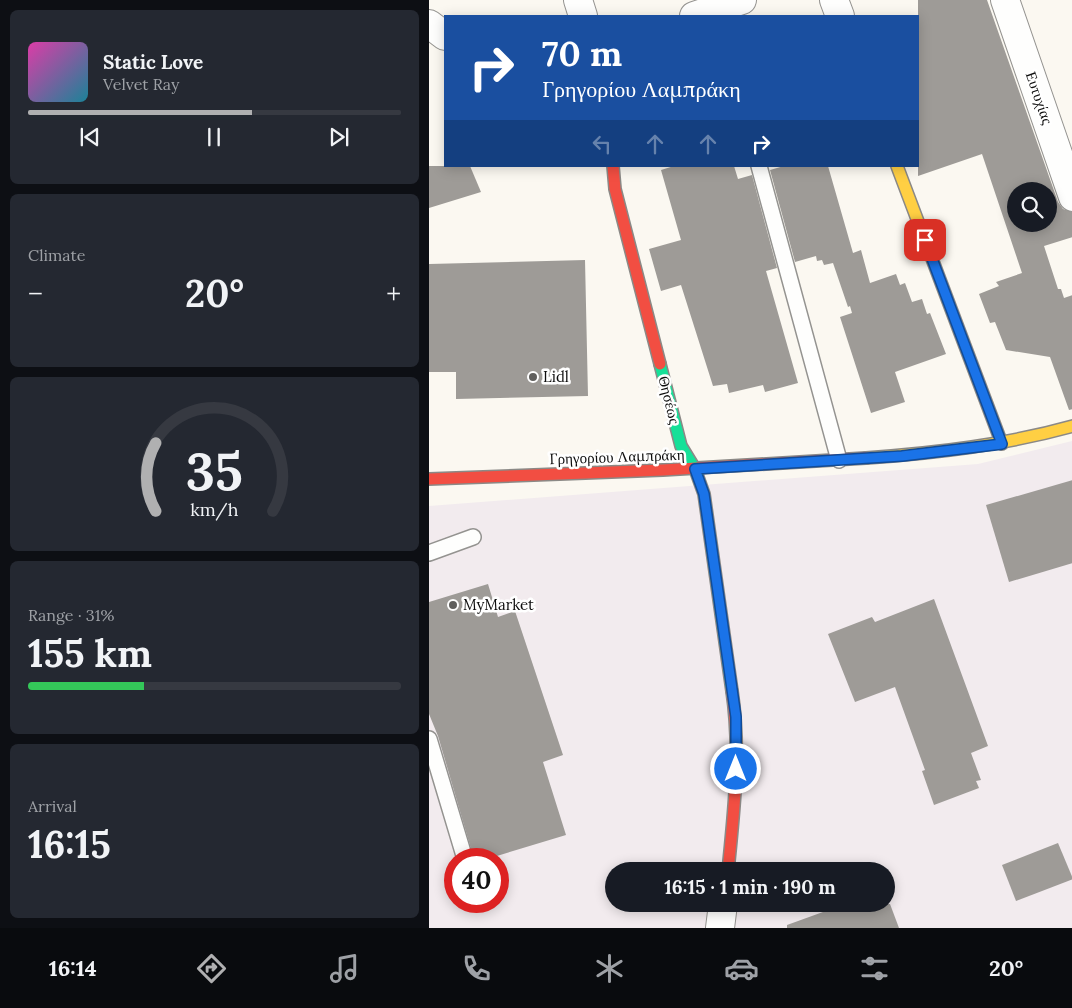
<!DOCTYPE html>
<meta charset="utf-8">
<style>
:root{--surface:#171b24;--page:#242831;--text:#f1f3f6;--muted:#9ea1a6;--line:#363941;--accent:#b0b0b1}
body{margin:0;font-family:Lora,serif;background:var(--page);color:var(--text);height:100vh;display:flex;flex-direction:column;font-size:19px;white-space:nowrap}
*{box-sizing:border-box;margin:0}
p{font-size:16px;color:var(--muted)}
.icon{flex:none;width:28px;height:28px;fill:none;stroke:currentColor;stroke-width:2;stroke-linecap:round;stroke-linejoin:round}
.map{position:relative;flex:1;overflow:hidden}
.side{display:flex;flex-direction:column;gap:10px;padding:10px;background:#0d0f14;width:429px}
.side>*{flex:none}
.hud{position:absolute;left:15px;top:15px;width:475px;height:152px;border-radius:0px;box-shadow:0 2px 12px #0003;background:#1a4fa0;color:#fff;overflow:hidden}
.controls{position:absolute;left:578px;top:182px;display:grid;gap:10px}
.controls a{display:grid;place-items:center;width:50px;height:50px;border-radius:50%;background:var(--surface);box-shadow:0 2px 12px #0003;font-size:25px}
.speed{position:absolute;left:15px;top:848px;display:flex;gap:10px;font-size:25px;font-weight:700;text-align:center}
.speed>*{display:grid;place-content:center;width:65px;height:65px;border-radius:50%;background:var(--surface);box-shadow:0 2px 12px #0003;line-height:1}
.speed .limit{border:8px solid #d22;background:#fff;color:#111}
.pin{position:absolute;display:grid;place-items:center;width:42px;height:42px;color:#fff;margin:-21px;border-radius:10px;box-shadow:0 2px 8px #0006}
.me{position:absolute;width:55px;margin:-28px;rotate:0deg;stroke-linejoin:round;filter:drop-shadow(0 0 4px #0008)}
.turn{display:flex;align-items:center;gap:18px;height:105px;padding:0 15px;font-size:22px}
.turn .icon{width:65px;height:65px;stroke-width:2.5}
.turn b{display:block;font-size:35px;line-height:42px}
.lanes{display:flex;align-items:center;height:48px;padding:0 15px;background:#0003;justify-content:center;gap:25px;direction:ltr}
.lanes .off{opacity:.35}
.big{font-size:38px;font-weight:700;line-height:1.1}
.side .tile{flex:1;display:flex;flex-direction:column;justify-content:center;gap:8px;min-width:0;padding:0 18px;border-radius:8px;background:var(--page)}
.side .dial{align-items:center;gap:0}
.dial svg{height:130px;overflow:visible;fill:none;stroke:var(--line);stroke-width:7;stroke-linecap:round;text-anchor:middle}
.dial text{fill:var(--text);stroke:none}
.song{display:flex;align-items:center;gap:15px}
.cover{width:60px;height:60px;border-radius:8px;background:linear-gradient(135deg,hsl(320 70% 55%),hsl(190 70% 35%))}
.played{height:5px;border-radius:2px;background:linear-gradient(90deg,var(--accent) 60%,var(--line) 60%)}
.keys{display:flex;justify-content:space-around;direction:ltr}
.heat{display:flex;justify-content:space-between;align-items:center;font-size:28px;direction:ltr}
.charge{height:8px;border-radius:4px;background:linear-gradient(90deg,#34c759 31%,var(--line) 0)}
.trip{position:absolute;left:176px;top:862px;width:290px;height:50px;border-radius:25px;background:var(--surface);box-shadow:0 2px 12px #0003;font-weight:700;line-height:50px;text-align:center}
.menu{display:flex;height:80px;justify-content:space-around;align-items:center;background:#090b0e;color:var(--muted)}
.menu .icon{width:35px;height:35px}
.menu .selected{color:var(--accent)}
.menu b{font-size:22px;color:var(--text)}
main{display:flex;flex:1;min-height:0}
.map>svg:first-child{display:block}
</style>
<main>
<section class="side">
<div class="tile">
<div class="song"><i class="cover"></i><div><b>Static Love</b><p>Velvet Ray</p></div></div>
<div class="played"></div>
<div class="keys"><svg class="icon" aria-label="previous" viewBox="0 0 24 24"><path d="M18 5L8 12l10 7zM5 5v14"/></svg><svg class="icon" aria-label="pause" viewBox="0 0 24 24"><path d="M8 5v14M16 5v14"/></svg><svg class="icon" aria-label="next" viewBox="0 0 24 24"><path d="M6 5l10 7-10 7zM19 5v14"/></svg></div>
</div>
<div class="tile"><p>Climate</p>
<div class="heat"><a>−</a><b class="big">20°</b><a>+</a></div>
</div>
<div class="tile dial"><svg viewBox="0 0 100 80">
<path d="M14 69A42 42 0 1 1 86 69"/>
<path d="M14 69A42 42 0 0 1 14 27" stroke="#b0b0b1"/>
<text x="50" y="56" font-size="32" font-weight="700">35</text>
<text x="50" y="72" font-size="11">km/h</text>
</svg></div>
<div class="tile"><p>Range · 31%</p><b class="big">155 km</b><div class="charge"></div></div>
<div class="tile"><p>Arrival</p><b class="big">16:15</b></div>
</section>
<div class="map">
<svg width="644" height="928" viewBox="0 0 644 928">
<rect width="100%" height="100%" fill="#fbf8f1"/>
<path fill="#f2ebee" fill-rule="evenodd" d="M643 441V928H0V506L549 464ZM26 859H69V901H26ZM185 871H458V904H185Z"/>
<g fill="#9e9b97" fill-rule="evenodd">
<path d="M489 0H558L629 202 634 209 644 212V237L615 246 629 289H632L635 298 644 295V409L640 410 621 357 577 350 566 322 561 323 550 294 570 286 567 282 593 273 553 154 489 176ZM586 191H619V224H586Z"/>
<polygon points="0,166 41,166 52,192 0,208"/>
<polygon points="245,166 305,166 309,179 323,175 348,268 337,271 369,383 336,392 334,385 300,393 298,384 284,386 252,285 232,291 220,249 252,240 232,170"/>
<polygon points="355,166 399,166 424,253 432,250 441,283 467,274 471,285 476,283 483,302 493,299 498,314 501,313 517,354 466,372 476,402 442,413 411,317 423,313 421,306 419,307 404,263 395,265 393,260 388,261 387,256 366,262 341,170"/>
<polygon points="156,260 159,396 27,399 27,372 0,372 0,264"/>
<polygon points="644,480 644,563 580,582 557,505"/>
<polygon points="59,584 69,617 86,611 134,755 114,762 137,835 58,859 45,859 9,736 0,714 0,602"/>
<polygon points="505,599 559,746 542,753 552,780 547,781 550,788 505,805 493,771 496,770 466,687 426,702 399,634 443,617 446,622"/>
<polygon points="629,843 644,879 587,901 573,865"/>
<polygon points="416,904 461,904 470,928 358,928 358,925"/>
</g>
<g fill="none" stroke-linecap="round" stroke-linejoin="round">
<defs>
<g id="lane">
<polyline points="330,166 410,460"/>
<polyline points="0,553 44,537"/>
<polyline points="0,739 36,859"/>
</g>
<g id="street">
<polyline points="149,0 154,16"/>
<polyline points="405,0 411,16"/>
<polyline points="576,0 644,197"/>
<polyline points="265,16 313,0"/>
<polyline points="0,24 16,36"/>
<polyline points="291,928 294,904"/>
</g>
<polyline id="fast" points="231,364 252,446 266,469 275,494 303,691"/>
<g id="slow">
<polyline points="468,166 573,444"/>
<path d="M437 458C507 453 576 445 644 426"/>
</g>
<g id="jam">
<polyline points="184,166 186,189 231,364"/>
<polyline points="0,479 234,470 437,458"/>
<path d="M299 871C305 811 312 751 303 691"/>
</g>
</defs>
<use href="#lane" stroke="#949390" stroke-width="18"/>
<use href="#street" stroke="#949390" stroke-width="30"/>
<use href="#fast" stroke="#8b8986" stroke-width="14"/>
<use href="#slow" stroke="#8b8986" stroke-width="14"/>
<use href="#jam" stroke="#8b8986" stroke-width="14"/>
<use href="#lane" stroke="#fefefd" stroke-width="15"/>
<use href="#street" stroke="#fefefd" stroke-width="28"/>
<use href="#fast" stroke="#16e098" stroke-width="11"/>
<use href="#slow" stroke="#ffcf43" stroke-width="11"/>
<use href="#jam" stroke="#f24e42" stroke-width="11"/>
</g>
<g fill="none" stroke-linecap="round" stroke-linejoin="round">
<defs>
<polyline id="route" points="307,769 307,717 275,494 266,469 473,456 573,444 496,240"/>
</defs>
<use href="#route" stroke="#114b97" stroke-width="12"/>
<use href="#route" stroke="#1a73e8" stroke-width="9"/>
</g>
<g fill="#605f5d" stroke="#fff" stroke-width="2">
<circle cx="104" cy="377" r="5"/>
<circle cx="24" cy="605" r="5"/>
</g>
<g text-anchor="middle" stroke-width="5" stroke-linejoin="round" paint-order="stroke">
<g font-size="15" fill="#0d0d0d" stroke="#fff">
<text transform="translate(610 98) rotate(71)" y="5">Ευτυχίας</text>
<text transform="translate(240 400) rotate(76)" y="5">Θησέως</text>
<text transform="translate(188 457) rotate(-2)" y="5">Γρηγορίου Λαμπράκη</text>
</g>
<g font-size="15" fill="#0d0d0d" stroke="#fff" text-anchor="start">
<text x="114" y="382">Lidl</text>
<text x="34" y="610">MyMarket</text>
</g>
</g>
</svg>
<div class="controls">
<a><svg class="icon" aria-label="search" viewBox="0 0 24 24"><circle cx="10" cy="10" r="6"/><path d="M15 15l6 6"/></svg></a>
</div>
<div class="speed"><div class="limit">40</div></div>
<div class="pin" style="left:496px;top:240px;background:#d93025"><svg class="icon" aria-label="arrive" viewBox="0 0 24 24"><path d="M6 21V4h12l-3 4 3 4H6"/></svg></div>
<svg class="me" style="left:307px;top:769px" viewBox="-20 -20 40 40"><circle r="17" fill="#1a73e8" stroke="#fff" stroke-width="3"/><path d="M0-11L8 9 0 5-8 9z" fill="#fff"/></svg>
<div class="trip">16:15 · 1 min · 190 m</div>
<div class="hud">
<div class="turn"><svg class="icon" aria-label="right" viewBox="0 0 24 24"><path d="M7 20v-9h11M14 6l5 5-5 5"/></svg><div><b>70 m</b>Γρηγορίου Λαμπράκη</div></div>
<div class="lanes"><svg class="icon off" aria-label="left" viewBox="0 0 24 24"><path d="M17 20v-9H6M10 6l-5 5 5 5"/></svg><svg class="icon off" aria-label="ahead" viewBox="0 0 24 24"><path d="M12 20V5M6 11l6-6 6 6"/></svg><svg class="icon off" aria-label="ahead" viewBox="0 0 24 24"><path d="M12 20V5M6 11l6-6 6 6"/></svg><svg class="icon" aria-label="right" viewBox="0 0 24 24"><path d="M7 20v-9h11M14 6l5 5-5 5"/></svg></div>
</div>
</div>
</main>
<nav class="menu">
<b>16:14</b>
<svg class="icon selected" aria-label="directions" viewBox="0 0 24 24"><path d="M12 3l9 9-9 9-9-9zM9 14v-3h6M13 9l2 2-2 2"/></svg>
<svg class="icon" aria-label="music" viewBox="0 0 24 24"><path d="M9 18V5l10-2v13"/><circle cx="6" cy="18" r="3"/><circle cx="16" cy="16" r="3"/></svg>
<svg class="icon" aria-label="phone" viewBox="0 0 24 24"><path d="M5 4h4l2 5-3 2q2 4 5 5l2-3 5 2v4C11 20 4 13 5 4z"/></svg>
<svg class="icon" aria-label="climate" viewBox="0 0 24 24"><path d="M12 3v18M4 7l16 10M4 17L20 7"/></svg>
<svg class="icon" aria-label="car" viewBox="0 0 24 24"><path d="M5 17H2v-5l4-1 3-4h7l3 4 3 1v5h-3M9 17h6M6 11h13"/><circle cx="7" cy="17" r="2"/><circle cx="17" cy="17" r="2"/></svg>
<svg class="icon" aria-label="filters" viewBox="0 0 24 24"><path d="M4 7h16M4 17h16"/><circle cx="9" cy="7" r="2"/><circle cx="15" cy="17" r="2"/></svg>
<b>20°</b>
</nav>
